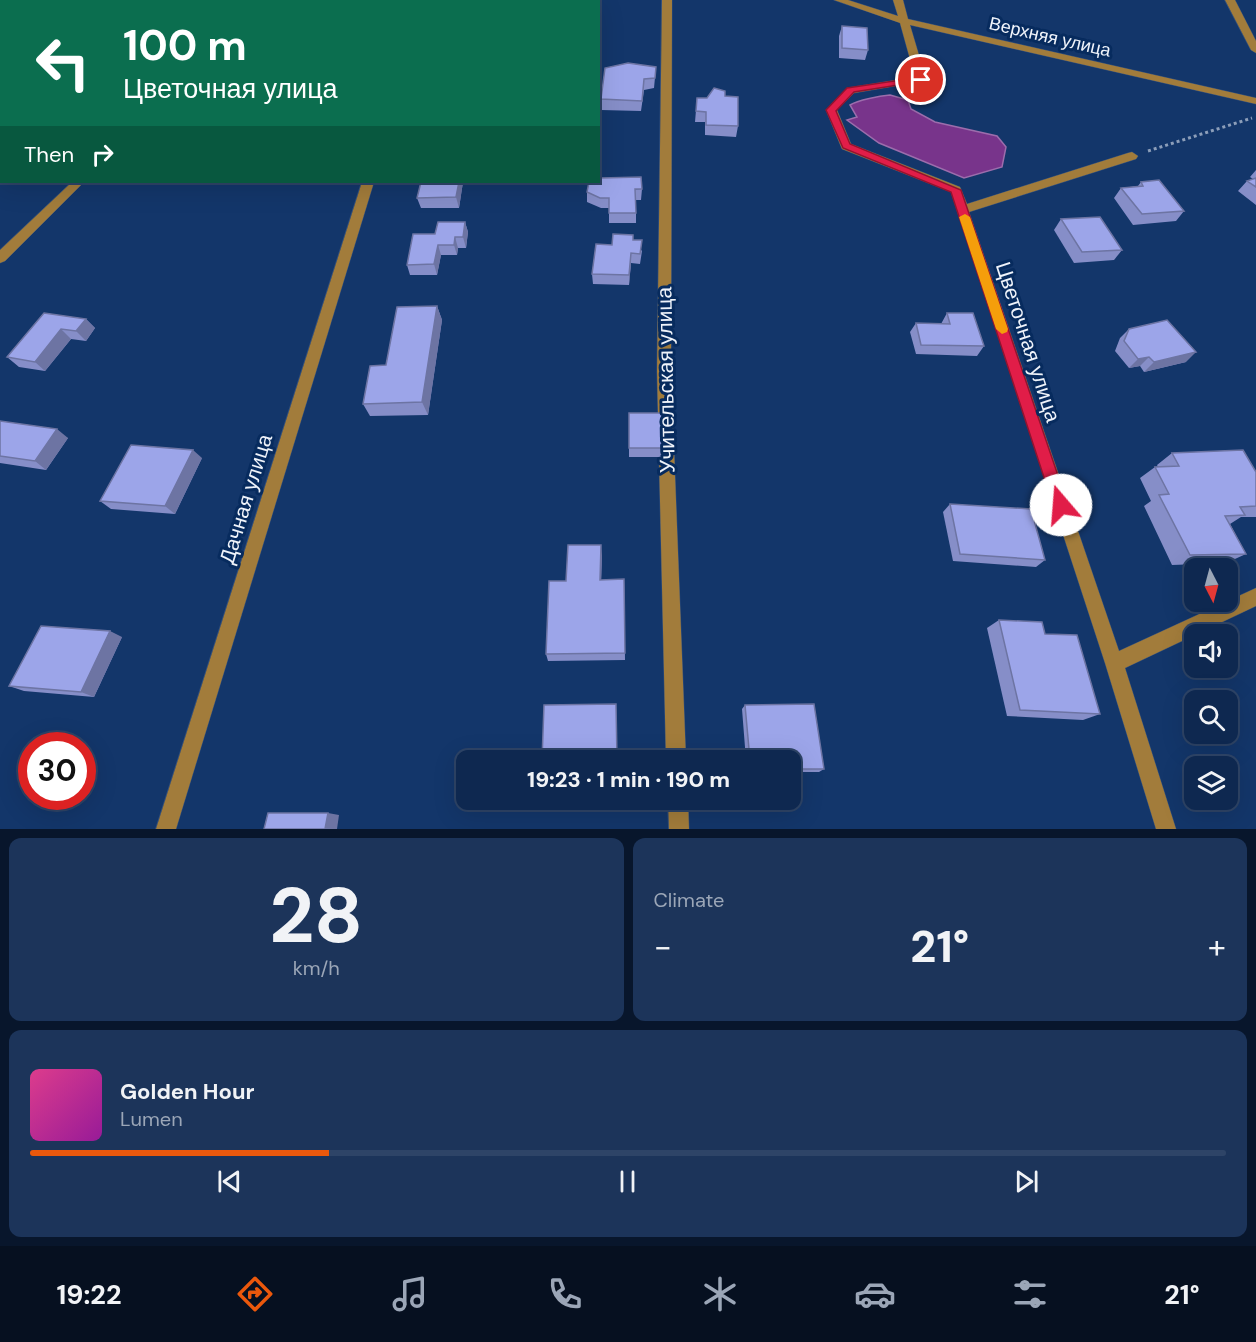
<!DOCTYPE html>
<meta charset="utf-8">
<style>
:root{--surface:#0e2850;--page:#1c345a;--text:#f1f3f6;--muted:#9ba6b7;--line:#2e4467;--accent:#ea580c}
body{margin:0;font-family:"DM Sans",sans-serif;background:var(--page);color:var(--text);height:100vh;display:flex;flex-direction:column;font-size:22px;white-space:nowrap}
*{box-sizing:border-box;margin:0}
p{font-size:20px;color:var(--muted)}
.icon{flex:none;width:33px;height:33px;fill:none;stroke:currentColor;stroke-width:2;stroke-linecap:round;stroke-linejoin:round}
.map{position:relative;height:829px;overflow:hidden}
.panel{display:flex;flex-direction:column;gap:9px;padding:9px;background:#08162c;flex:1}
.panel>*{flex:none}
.top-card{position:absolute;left:0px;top:0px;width:600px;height:183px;box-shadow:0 6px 24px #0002,0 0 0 2px var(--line);background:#0b6e4f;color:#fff;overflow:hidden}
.needle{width:39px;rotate:174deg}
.tools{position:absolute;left:1184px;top:558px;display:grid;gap:12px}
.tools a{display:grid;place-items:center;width:54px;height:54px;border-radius:12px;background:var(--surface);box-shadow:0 6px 24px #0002,0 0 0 2px var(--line);font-size:30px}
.speed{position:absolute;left:18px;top:732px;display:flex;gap:12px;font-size:30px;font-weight:700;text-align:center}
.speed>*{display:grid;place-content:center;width:78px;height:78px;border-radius:50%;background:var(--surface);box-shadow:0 6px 24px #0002,0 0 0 2px var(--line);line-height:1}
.speed .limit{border:9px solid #d22;background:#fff;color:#111}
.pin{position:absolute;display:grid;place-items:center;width:51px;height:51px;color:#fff;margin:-26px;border:3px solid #fff;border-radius:50%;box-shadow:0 2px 6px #0007}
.me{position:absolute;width:66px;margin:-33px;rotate:342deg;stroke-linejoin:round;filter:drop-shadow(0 0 4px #0008)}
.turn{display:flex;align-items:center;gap:21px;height:126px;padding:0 24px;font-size:27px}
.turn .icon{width:78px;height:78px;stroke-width:2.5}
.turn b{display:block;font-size:42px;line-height:51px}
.then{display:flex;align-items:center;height:57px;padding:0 24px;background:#0003;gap:12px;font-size:22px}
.big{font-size:45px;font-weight:800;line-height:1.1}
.panel .card{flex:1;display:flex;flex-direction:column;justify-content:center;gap:9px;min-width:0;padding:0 21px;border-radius:12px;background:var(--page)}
.panel .dial{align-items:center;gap:0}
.dial b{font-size:78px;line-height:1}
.song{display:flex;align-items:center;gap:18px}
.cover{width:72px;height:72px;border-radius:9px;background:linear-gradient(135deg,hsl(330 70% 55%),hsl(300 70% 35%))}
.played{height:6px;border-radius:3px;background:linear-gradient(90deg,var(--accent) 25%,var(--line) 25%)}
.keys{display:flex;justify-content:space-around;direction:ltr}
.heat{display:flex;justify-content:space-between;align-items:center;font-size:33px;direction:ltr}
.panel .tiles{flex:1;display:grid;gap:9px;grid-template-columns:1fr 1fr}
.card:last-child{grid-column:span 2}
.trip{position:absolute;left:456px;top:750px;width:345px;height:60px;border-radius:12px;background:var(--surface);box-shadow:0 6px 24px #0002,0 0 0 2px var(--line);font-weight:800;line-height:60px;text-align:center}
.menu{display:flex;height:96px;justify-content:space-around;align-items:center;background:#061020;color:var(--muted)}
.menu .icon{width:42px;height:42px}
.menu .on{color:var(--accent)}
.menu b{font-size:27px;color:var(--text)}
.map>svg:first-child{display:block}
</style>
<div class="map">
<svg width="1256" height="829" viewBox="0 0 1256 829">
<rect width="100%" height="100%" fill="#13366a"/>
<polygon fill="#184079" points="0,0 246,0 2,2 1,14"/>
<path fill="#78348b" stroke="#9c6dac" stroke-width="1.5" d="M890 95 908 100 911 109 935 122 997 136 1006 147 1002 167 964 178 879 143 847 120 857 117 850 105C858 100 880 96 890 95Z"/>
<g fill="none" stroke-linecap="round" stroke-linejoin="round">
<defs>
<g id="minor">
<polygon points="264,0 274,0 263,2"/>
<polygon points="427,0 437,0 427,2"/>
<polygon points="662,0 672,0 671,371 686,760 666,760 657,371"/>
<polygon points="834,0 848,0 898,16 893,0 903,0 908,19 1256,98 1256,104 910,25 926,79 925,81 854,93 837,110 851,144 960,187 967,204 1128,153 1132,152 1138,156 1136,159 969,212 1119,651 1256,588 1256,606 1125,668 1176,829 1156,829 1105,663 951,192 842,149 826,110 847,88 915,77 900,23"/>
<polygon points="1225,0 1235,0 1256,41 1256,53 1251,50"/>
<polygon points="72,182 84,182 5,261 0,263 0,250"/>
<polygon points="362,182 374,182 176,829 156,829"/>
<polygon points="668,800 688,800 689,829 669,829"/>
</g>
</defs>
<use href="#minor" stroke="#32507e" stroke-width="1"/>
<polyline stroke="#8c9eb9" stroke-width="3" stroke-dasharray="3 3" stroke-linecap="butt" points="1148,151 1252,118"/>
<use href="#minor" fill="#a27c3b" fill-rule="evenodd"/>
</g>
<g fill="#868ec8">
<rect x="513" y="0" width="48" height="2"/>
<polygon points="842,26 868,50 865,60 839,58 839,36"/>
<polygon points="656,67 654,88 644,90 641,111 601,110 601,99"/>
<polygon points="725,96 738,126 736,137 705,135 705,122 695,122 697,98 707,98"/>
<polygon points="1256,170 1256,205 1238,191 1247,181 1253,179 1250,177"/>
<polygon points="421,182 463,182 459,208 421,208 417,198"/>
<polygon points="1141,182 1184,211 1176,221 1133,225 1114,198 1121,188 1138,186"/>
<polygon points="642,189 641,200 636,200 636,223 609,223 609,208 601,208 587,202 587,192"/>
<polygon points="1061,219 1122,250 1114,260 1074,263 1054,230"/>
<polygon points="465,222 468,232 466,248 458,248 457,255 441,255 437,275 410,275 407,265 435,234"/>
<polygon points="633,240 642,251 640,264 631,263 629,285 593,284 592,274 612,245"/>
<polygon points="437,306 442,320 428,415 370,416 363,404 386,365"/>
<polygon points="44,313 86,319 95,328 86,341 71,339 45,371 19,367 7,357"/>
<polygon points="947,313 984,346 977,356 916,354 910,332 916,323 941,324"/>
<polygon points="1129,329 1186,362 1144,372 1140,366 1129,368 1115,351 1120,338"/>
<polygon points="629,413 663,448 663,457 629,457"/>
<polygon points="0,421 68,438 46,470 0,463"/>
<polygon points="1172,453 1256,472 1256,517 1241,517 1230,524 1246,554 1226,563 1172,565 1144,506 1151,501 1140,478 1155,467 1158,467 1157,465"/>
<polygon points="202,458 175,514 111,509 100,501"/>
<polygon points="950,504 1045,560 1036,567 953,561 943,512"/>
<polygon points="602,555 601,580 624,579 625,660 548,661 546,654 566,581"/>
<polygon points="999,620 1045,634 1100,714 1083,720 1007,716 987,628"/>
<polygon points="122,637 94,697 24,691 9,686"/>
<polygon points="745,705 824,769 819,772 790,772 790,760 746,760 742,709"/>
</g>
<g fill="#6d74a3">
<polygon points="459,182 463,182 459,208 456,197"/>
<polygon points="465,222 468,232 466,248 463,237"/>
<polygon points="455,237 458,248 457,255 454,245"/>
<polygon points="438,245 441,255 437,275 434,264"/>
<polygon points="631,253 631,263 629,285 629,275"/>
<polygon points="437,306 442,320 428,415 422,402"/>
<polygon points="86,319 95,328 86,341 76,331"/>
<polygon points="61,329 71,339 45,371 35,362"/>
<polygon points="1196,352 1186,362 1144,372 1154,362"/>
<polygon points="1149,357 1140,366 1129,368 1138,359"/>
<polygon points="57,429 68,438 46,470 35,461"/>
<polygon points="193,450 202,458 175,514 165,506"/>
<polygon points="601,545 602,555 601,589 600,580"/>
<polygon points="110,631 122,637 94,697 81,692"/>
<polygon points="328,813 339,815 337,829 325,829"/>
</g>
<g fill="#9ca5e9" stroke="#6d74a3" stroke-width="1.5">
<polygon points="319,0 326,0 341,2 318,2"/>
<polygon points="513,0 559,0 513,1"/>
<polygon points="842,26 867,28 868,50 842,48"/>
<polygon points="628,63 656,67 655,78 644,79 642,101 601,99 605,68"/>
<polygon points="714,88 725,91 725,96 738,97 738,126 706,125 706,112 696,111 697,98 707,98"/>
<polygon points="641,177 642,189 635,189 636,213 609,213 609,198 600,198 587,192 589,182 598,182 598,178 601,178"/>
<polygon points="1256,178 1256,187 1247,181"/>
<polygon points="1159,180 1184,211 1142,214 1121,188 1143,186 1141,182"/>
<polygon points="421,182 459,182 456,197 417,198"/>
<polygon points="1100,217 1122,250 1082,252 1061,219"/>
<polygon points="438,222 465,222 463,237 455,237 454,245 438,245 434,264 407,265 413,234 435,234"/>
<polygon points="613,234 633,235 633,240 642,240 640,254 631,253 629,275 592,274 596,244 612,245"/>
<polygon points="437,306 422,402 363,404 370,366 386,365 397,307"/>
<polygon points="44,313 86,319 76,331 61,329 35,362 7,357"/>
<polygon points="947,313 973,313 984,346 921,345 916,323 950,324"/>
<polygon points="1167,320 1196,352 1154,362 1149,357 1138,359 1124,341 1129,329"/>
<polygon points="629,413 662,413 663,448 629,448"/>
<polygon points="0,421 57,429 35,461 0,456"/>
<polygon points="131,445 193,450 165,506 100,501"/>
<polygon points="1243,450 1256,472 1256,506 1240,507 1245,515 1225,516 1246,554 1190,555 1159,495 1169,494 1155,467 1179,466 1172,453"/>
<polygon points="950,504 1031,509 1045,560 960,554"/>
<polygon points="568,545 601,545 600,580 624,579 625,653 546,654 549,581 566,581"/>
<polygon points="999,620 1042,622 1045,634 1077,635 1100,714 1020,710"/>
<polygon points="41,626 110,631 81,692 9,686"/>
<polygon points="616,704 617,760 542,760 544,705"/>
<polygon points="814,704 824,769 790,769 790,760 750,760 745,705"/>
<polygon points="268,813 328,813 325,829 264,829"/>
</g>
<polygon fill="#e11d48" stroke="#92132f" stroke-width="1.5" points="921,77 926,80 924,81 854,92 836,111 850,144 961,190 1068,505 1061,511 1053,505 951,192 843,148 826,110 847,88"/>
<polygon fill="#f59e0b" points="965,214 970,217 1008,329 1007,332 1002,334 996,329 959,217"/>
<g text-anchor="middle" stroke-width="6" stroke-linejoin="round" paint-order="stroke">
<g font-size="18" fill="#eff3fa" stroke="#072b5e">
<text transform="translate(1050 37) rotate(13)" y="6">Верхняя улица</text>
</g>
<g font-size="21" fill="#eff3fa" stroke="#072b5e">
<text transform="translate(1028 342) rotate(72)" y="7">Цветочная улица</text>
<text transform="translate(666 380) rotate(-91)" y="7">Учительская улица</text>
<text transform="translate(246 499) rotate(-73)" y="7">Дачная улица</text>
</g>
</g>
</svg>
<div class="tools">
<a><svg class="needle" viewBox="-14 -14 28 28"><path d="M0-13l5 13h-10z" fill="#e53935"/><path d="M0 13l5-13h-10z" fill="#9ba6b7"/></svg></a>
<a><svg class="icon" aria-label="sound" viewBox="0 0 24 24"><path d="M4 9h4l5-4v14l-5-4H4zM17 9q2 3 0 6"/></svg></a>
<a><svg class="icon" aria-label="search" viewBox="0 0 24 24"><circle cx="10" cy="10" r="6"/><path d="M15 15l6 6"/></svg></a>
<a><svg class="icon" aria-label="layers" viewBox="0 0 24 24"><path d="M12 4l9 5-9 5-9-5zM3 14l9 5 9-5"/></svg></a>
</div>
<div class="speed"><div class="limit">30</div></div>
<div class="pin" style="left:921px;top:80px;background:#d93025"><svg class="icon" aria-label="arrive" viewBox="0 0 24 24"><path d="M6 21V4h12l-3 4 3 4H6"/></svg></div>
<svg class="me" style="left:1061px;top:505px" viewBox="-20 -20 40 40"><circle r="19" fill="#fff"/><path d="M0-13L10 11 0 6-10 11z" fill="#e11d48"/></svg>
<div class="trip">19:23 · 1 min · 190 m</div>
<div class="top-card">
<div class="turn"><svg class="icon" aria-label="left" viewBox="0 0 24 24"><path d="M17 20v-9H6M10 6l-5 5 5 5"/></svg><div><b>100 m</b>Цветочная улица</div></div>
<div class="then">Then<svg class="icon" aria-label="right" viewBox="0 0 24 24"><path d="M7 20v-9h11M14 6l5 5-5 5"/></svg></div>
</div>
</div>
<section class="panel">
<div class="tiles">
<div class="card dial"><b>28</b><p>km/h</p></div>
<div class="card"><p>Climate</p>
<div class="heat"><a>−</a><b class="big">21°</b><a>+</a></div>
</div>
<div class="card">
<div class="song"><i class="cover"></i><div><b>Golden Hour</b><p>Lumen</p></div></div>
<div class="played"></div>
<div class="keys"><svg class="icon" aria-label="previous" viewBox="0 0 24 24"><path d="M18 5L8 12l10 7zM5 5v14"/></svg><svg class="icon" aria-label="pause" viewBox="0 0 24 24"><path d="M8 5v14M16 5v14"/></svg><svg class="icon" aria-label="next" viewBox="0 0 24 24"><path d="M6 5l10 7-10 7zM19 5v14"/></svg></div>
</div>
</div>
</section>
<nav class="menu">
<b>19:22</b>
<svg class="icon on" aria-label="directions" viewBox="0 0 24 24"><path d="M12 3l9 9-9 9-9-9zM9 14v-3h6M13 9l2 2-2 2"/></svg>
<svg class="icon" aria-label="music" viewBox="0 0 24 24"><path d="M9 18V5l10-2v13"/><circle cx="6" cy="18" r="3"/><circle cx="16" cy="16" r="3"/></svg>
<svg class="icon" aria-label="phone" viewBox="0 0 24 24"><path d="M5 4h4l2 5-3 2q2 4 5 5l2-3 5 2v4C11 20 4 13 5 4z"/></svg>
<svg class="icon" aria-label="climate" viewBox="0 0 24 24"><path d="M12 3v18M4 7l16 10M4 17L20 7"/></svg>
<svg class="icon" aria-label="car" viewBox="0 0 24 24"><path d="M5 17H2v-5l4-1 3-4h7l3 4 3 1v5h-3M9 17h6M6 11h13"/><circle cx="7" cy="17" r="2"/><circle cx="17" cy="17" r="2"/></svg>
<svg class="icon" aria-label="filters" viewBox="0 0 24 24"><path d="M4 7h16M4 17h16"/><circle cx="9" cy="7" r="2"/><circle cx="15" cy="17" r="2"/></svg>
<b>21°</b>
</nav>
